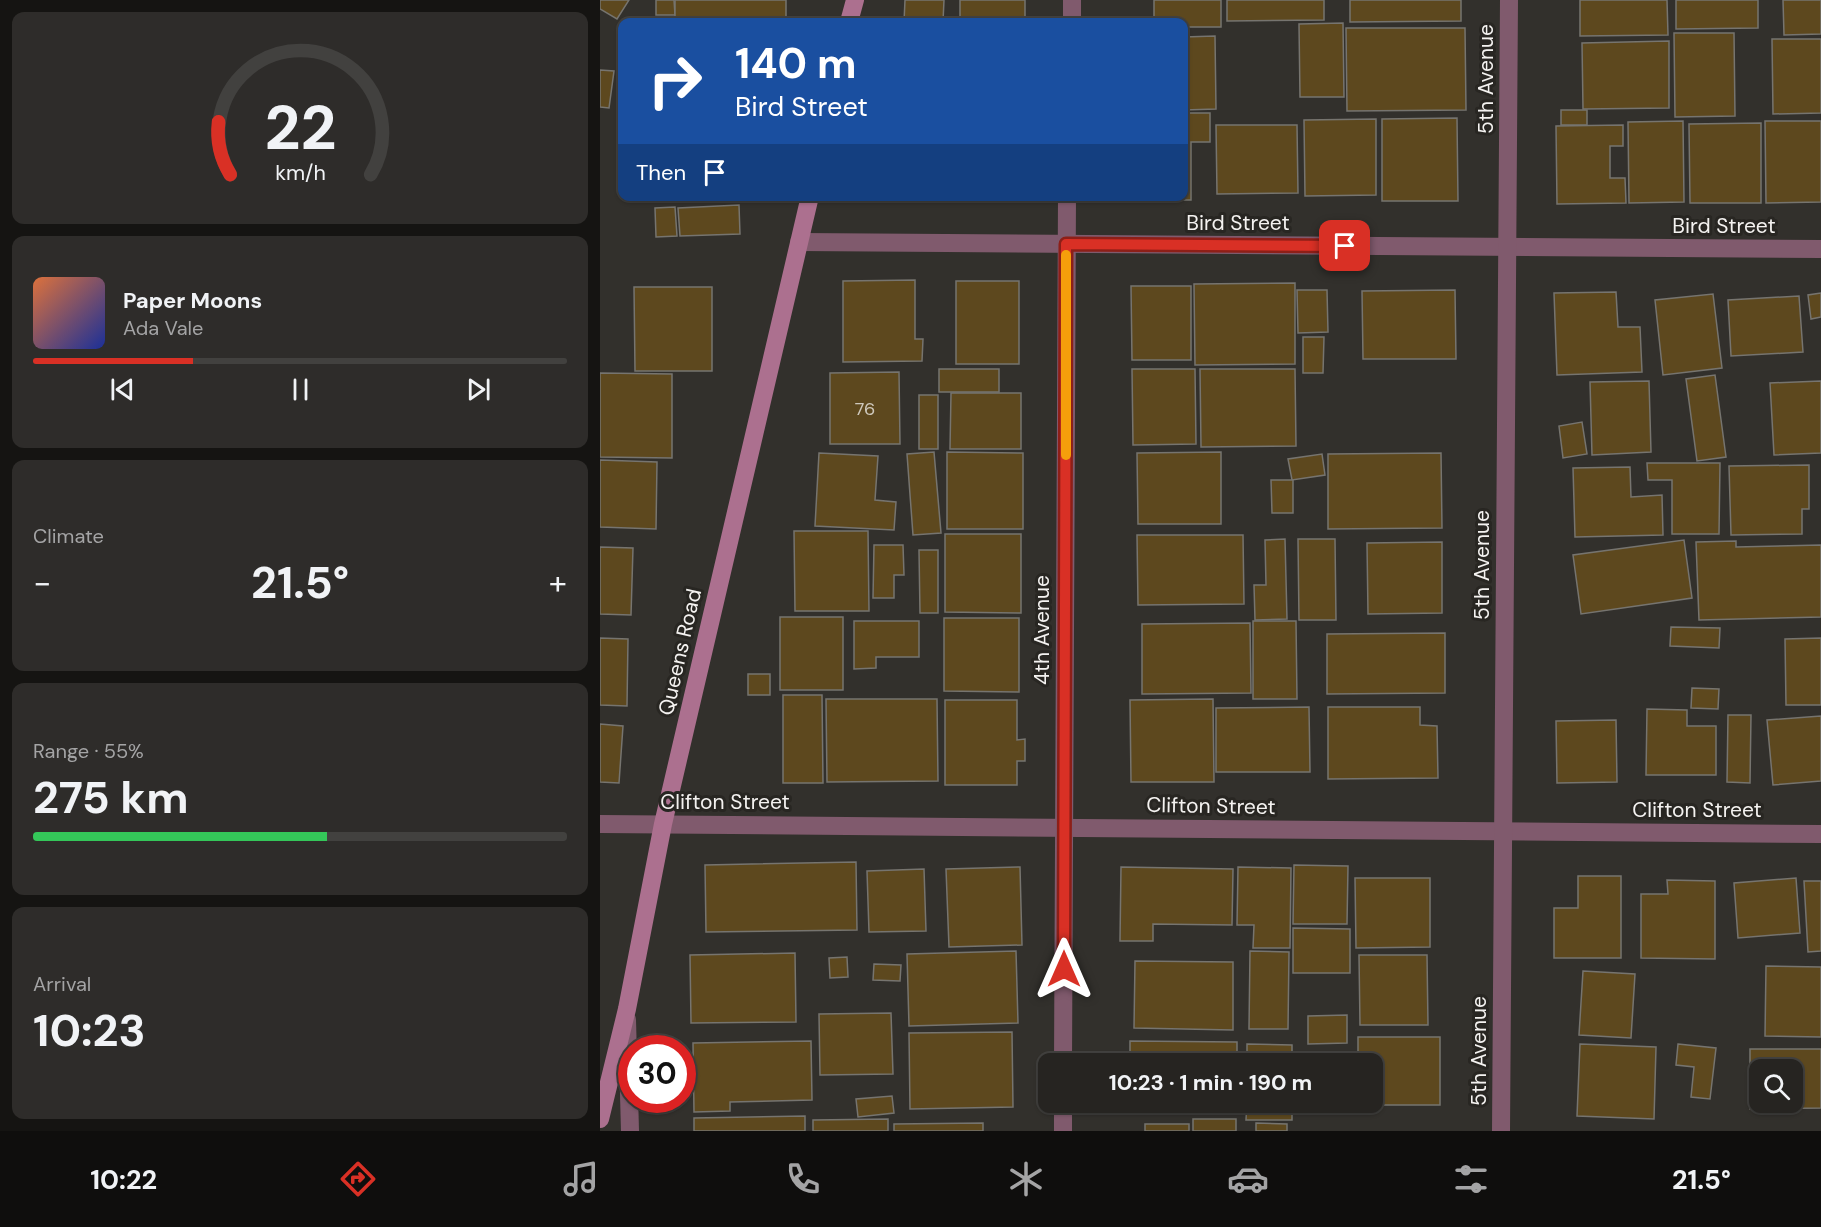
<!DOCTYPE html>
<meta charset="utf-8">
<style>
:root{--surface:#262421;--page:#2e2c2a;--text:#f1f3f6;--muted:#a4a4a5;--line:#42413f;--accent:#d93025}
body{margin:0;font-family:"DM Sans",sans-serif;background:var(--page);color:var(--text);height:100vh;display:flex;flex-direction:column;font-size:22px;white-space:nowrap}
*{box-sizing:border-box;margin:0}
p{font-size:20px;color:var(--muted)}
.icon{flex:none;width:33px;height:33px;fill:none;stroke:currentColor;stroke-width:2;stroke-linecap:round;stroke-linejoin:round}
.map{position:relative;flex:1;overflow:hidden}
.sheet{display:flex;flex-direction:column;gap:12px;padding:12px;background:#151412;width:600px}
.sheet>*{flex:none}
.banner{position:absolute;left:18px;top:18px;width:570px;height:183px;border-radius:12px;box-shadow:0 2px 4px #0004,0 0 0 2px var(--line);background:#1a4fa0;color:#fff;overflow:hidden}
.controls{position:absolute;left:1149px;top:1059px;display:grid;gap:12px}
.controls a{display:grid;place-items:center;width:54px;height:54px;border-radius:12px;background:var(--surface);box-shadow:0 2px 4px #0004,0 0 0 2px var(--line);font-size:30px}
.speed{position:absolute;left:18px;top:1035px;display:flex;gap:12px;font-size:30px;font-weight:700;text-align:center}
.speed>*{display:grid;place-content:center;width:78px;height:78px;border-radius:50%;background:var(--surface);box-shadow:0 2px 4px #0004,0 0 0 2px var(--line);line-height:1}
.speed .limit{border:9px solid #d22;background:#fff;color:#111}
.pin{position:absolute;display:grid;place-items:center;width:51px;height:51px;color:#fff;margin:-26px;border-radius:12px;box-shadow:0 3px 9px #0006}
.me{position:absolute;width:66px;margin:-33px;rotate:0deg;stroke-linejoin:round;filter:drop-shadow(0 0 4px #0008)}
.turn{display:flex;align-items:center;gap:21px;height:126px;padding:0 18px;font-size:27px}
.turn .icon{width:78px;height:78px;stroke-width:2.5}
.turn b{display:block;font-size:42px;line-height:51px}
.then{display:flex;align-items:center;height:57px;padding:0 18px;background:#0003;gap:12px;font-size:22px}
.big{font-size:45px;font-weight:700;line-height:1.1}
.sheet .tile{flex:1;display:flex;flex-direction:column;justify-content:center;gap:9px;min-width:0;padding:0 21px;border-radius:12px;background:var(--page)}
.sheet .dial{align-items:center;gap:0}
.dial svg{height:156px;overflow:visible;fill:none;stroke:var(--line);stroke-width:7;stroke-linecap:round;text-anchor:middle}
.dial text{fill:var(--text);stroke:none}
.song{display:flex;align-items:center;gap:18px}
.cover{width:72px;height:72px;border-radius:9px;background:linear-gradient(135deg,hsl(20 70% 55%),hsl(230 70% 35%))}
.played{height:6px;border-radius:3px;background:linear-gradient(90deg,var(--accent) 30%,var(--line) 30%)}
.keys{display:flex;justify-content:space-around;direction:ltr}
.heat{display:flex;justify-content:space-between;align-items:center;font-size:33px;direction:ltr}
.charge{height:9px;border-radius:4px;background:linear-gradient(90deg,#34c759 55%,var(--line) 0)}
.trip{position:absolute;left:438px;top:1053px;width:345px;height:60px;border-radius:12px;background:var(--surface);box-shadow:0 2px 4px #0004,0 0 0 2px var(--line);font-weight:700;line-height:60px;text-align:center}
.menu{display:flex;height:96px;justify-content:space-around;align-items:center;background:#0f0e0d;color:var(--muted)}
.menu .icon{width:42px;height:42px}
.menu .on{color:var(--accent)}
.menu b{font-size:27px;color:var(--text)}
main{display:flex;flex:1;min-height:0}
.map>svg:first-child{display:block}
</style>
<main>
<section class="sheet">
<div class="tile dial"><svg viewBox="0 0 100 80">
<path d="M14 69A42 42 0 1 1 86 69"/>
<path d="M14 69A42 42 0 0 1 8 42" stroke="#d93025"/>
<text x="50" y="56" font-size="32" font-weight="700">22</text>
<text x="50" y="72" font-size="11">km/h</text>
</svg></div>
<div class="tile">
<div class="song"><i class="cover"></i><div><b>Paper Moons</b><p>Ada Vale</p></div></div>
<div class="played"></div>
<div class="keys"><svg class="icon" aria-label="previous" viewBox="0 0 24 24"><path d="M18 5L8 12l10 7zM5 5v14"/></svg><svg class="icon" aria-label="pause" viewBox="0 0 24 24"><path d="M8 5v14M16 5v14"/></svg><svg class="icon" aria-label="next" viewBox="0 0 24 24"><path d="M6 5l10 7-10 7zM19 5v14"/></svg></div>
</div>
<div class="tile"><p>Climate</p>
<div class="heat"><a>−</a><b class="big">21.5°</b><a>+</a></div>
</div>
<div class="tile"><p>Range · 55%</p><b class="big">275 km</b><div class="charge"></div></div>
<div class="tile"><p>Arrival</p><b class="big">10:23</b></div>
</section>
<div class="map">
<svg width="1221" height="1131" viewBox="0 0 1221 1131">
<rect width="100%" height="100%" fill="#32302c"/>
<g fill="#5d481e" stroke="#76746f" stroke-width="1.5" fill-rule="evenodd">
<polygon points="0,0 29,0 17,19 0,9"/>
<polygon points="56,0 74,0 75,15 56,15"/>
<rect x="75" y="0" width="111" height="22"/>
<polygon points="305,0 344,0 343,22 304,22"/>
<rect x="360" y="0" width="65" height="22"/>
<polygon points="554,0 621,0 621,27 584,27 584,22 554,22"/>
<polygon points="627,0 724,0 724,20 627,21"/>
<polygon points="750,0 861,0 861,21 750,22"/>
<polygon points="980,0 1067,0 1068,35 980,36"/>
<polygon points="1076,0 1158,0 1158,28 1076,29"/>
<polygon points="1183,0 1221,0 1221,34 1184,35"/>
<polygon points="743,23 744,97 700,97 699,24"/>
<polygon points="746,28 865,28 866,110 747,111"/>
<polygon points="1074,33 1134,33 1135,116 1075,117"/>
<polygon points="615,36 616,109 584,110 584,37"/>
<polygon points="1172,39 1221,39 1221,113 1173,114"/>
<polygon points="1069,41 1069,108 983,109 982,43"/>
<polygon points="0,70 14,71 9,108 0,107"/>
<rect x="961" y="110" width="26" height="15"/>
<polygon points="584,113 610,113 610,142 591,142 591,200 534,200 534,196 584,196"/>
<polygon points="857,118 858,201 782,201 782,119"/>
<polygon points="776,119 776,195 705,196 704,120"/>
<polygon points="1083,121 1084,202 1029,203 1028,122"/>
<polygon points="1165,121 1221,121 1221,202 1166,203"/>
<polygon points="1161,123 1161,203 1090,203 1089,124"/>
<polygon points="616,125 697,125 698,193 617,194"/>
<polygon points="1023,125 1023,146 1010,146 1010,178 1025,178 1026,203 957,204 956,126"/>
<polygon points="272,196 315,196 315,200 272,202"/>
<polygon points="139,205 140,234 80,236 78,208"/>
<polygon points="75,207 77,236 56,237 55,208"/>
<polygon points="315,280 315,339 323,339 322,361 243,362 243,281"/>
<rect x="356" y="281" width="63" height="83"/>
<polygon points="695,283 695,364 595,365 594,284"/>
<polygon points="531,286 591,286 591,360 532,360"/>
<polygon points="34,287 112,287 112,371 35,371"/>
<polygon points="697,290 727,290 728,332 698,333"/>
<polygon points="855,290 856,359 763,359 762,291"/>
<polygon points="1016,292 1018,327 1040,327 1042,372 957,375 954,293"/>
<polygon points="1221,293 1221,317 1211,319 1208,295"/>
<polygon points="1113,294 1122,368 1063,375 1055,300"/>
<polygon points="1199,296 1203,352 1131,356 1128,300"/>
<polygon points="703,337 724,337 723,373 703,373"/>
<rect x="339" y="369" width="60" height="23"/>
<polygon points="532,369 595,369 596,444 533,445"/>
<polygon points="600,369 695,369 696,446 601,447"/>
<polygon points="299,372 300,444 230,444 230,373"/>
<polygon points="0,373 72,374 72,458 0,457"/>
<polygon points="1115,375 1126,457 1097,461 1086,379"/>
<polygon points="1049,381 1051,452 992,455 990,382"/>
<polygon points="1221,381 1221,453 1174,455 1170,383"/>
<polygon points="351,393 421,393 421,449 350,449"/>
<rect x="319" y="395" width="19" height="54"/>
<polygon points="982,422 987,454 963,458 959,426"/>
<polygon points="334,452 341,533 313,535 307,454"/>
<polygon points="347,452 423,453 423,529 347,529"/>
<polygon points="621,452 621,524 538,524 537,453"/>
<polygon points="219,453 278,456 275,500 296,502 294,530 215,526"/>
<polygon points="841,453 842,528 728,529 728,454"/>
<polygon points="722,454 725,475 692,480 688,459"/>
<polygon points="0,460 57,462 56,529 0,527"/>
<polygon points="1047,463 1120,463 1119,534 1072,534 1072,480 1048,480"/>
<polygon points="1209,465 1209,509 1202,509 1202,534 1131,535 1129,466"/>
<polygon points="1030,467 1031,497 1062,495 1063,535 975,537 973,468"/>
<polygon points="671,480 693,480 693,513 672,513"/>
<polygon points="194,531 268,531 269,611 195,611"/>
<polygon points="345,534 421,534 421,613 345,612"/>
<polygon points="537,535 643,535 644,604 538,605"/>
<polygon points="685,539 687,619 655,620 654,585 666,585 665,540"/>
<polygon points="698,539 735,539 736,620 699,620"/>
<polygon points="1084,540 1092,598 981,614 973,555"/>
<polygon points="1136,541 1136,547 1221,545 1221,617 1099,620 1096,542"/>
<polygon points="842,542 842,613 768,614 767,543"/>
<polygon points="274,545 303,545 304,575 294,575 294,598 273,598"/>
<polygon points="0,547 33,548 31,615 0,614"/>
<polygon points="319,550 338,550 338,613 320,613"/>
<rect x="180" y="617" width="63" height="73"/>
<polygon points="344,618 419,618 419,692 344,691"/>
<polygon points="254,621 319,621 319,657 276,657 276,668 254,669"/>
<polygon points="653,621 696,621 697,699 653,699"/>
<polygon points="650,623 651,693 542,694 542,624"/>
<polygon points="1071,627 1120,628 1119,648 1070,646"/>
<polygon points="845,633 845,693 727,694 727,634"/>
<polygon points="0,638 28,639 27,706 0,705"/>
<polygon points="1221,638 1221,705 1186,705 1185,639"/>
<rect x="148" y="674" width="22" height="21"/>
<polygon points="1092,688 1119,689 1118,709 1091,708"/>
<polygon points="183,695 222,695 223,783 183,783"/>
<polygon points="226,699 337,699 338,781 227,782"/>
<polygon points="613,699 614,782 531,782 530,700"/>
<polygon points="345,700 417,700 417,740 425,739 425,761 417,761 417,785 345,785"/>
<polygon points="709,707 710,772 616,772 616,708"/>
<polygon points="728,707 820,707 820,725 837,726 838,778 728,779"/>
<polygon points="1047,709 1087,710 1087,726 1116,726 1116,775 1046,775"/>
<polygon points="1128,715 1151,715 1150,783 1127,782"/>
<polygon points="1221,716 1221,781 1173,785 1167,720"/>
<polygon points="1016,720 1017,782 957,783 956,721"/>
<polygon points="0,724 23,726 19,783 0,782"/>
<polygon points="256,862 257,930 106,932 105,865"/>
<polygon points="694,865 748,866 747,924 693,924"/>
<polygon points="420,867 422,945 349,947 346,869"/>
<polygon points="521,867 633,869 632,925 553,924 553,941 520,941"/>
<polygon points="638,867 691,868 690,948 653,948 654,925 637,925"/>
<polygon points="324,869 326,931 269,932 267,871"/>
<polygon points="978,876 1021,876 1021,958 954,958 954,908 978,908"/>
<polygon points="755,878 830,878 830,947 756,948"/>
<polygon points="1196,878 1200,933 1138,938 1134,883"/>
<polygon points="1067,880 1115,881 1115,959 1041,958 1041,894 1068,894"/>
<polygon points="1204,881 1221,881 1221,951 1208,952"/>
<polygon points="693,928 750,929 750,973 693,973"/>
<polygon points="416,951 418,1023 309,1026 307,954"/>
<polygon points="650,951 689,952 688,1029 649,1029"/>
<polygon points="195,953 196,1022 91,1023 90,955"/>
<polygon points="759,955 827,955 828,1025 760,1025"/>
<polygon points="247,957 248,977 230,978 229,958"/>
<polygon points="535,961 633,962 633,1030 534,1028"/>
<polygon points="274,964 301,965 300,981 273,980"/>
<polygon points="1166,966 1221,967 1221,1037 1165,1036"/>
<polygon points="983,971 1035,974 1031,1038 979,1035"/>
<polygon points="291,1013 293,1074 220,1075 219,1014"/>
<polygon points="747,1015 747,1043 708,1044 708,1016"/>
<polygon points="412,1032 413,1107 310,1109 309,1033"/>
<polygon points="758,1037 840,1037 840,1105 759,1105 759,1102 772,1102 772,1064 758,1064"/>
<polygon points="211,1041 212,1100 130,1102 130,1111 94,1112 93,1043"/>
<polygon points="530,1041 637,1042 637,1064 530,1064"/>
<polygon points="647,1044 692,1045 692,1064 647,1064"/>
<polygon points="980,1044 1056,1047 1054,1119 977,1116"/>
<polygon points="1078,1044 1116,1048 1110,1099 1091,1097 1094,1067 1076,1065"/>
<path d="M1150 1049H1221V1108L1150 1109ZM1160 1070H1192V1102H1160Z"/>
<polygon points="292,1096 294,1113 258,1117 256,1099"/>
<polygon points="647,1102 692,1102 692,1120 646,1120"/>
<polygon points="205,1116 205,1131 94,1131 94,1118"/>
<polygon points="288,1119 288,1131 213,1131 213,1120"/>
<rect x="593" y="1119" width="43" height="12"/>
<polygon points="383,1123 383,1131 294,1131 294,1124"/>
<polygon points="656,1123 687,1124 687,1131 656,1131"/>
<rect x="545" y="1124" width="44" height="7"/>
</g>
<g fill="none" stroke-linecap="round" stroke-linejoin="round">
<g stroke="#805a6d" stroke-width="18">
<polyline points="472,22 472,0"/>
<polyline points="199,242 1221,249"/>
<polyline points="0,824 1221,834"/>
<polyline points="27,1020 30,1131"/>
<polyline points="463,1064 467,196"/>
<polyline points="463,1131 463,1102"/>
<polyline points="901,1131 909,0"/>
</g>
<g stroke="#ac708f" stroke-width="18">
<polyline points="249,22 255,0"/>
<polyline points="0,1119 27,1009 63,824 210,196"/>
</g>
</g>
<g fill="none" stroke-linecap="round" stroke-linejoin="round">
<defs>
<polyline id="route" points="464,969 466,244 745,246"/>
</defs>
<use href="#route" stroke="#8d1f18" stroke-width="15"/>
<use href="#route" stroke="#d93025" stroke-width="10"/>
<polyline stroke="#f59e0b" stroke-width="10" points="466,455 466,255"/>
</g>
<g text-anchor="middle" stroke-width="6" stroke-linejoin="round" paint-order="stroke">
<g font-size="18" fill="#cec8bc">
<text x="265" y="415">76</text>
</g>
<g font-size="21" fill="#f4f2f0" stroke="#282622">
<text transform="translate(886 79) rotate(-90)" y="7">5th Avenue</text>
<text x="638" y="230">Bird Street</text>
<text x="1124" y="233">Bird Street</text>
<text transform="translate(882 565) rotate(-90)" y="7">5th Avenue</text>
<text transform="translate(442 630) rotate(-90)" y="7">4th Avenue</text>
<text transform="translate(80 652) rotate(-77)" y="7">Queens Road</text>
<text x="125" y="809">Clifton Street</text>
<text transform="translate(611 806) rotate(1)" y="7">Clifton Street</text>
<text x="1097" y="817">Clifton Street</text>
<text transform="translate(879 1051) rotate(-90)" y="7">5th Avenue</text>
</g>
</g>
</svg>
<div class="controls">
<a><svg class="icon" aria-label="search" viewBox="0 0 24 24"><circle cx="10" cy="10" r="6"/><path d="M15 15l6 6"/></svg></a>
</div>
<div class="speed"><div class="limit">30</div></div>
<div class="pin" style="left:745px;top:246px;background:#d93025"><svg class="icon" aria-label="arrive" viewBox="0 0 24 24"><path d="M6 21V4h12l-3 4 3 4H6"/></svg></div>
<svg class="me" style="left:464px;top:969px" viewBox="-20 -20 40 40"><path d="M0-17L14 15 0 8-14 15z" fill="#d93025" stroke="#fff" stroke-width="4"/></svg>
<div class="trip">10:23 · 1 min · 190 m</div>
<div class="banner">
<div class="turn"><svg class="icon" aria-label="right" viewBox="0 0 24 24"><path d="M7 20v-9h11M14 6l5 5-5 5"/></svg><div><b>140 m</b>Bird Street</div></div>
<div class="then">Then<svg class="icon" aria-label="arrive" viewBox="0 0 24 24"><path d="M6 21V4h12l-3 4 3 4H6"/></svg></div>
</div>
</div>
</main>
<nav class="menu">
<b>10:22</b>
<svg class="icon on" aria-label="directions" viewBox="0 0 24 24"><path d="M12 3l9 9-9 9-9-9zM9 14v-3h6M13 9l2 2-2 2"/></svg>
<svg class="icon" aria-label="music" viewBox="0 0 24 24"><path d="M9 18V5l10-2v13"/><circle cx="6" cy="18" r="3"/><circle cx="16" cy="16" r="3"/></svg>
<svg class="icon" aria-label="phone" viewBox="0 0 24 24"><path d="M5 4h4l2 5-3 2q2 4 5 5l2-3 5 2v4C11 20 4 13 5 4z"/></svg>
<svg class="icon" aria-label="climate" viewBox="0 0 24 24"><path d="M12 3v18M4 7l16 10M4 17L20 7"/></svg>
<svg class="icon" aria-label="car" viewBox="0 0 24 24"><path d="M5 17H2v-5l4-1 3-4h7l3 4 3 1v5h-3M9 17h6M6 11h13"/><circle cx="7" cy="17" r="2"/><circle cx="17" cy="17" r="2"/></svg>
<svg class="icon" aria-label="filters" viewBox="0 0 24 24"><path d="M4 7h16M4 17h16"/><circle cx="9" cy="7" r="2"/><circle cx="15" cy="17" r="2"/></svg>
<b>21.5°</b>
</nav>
